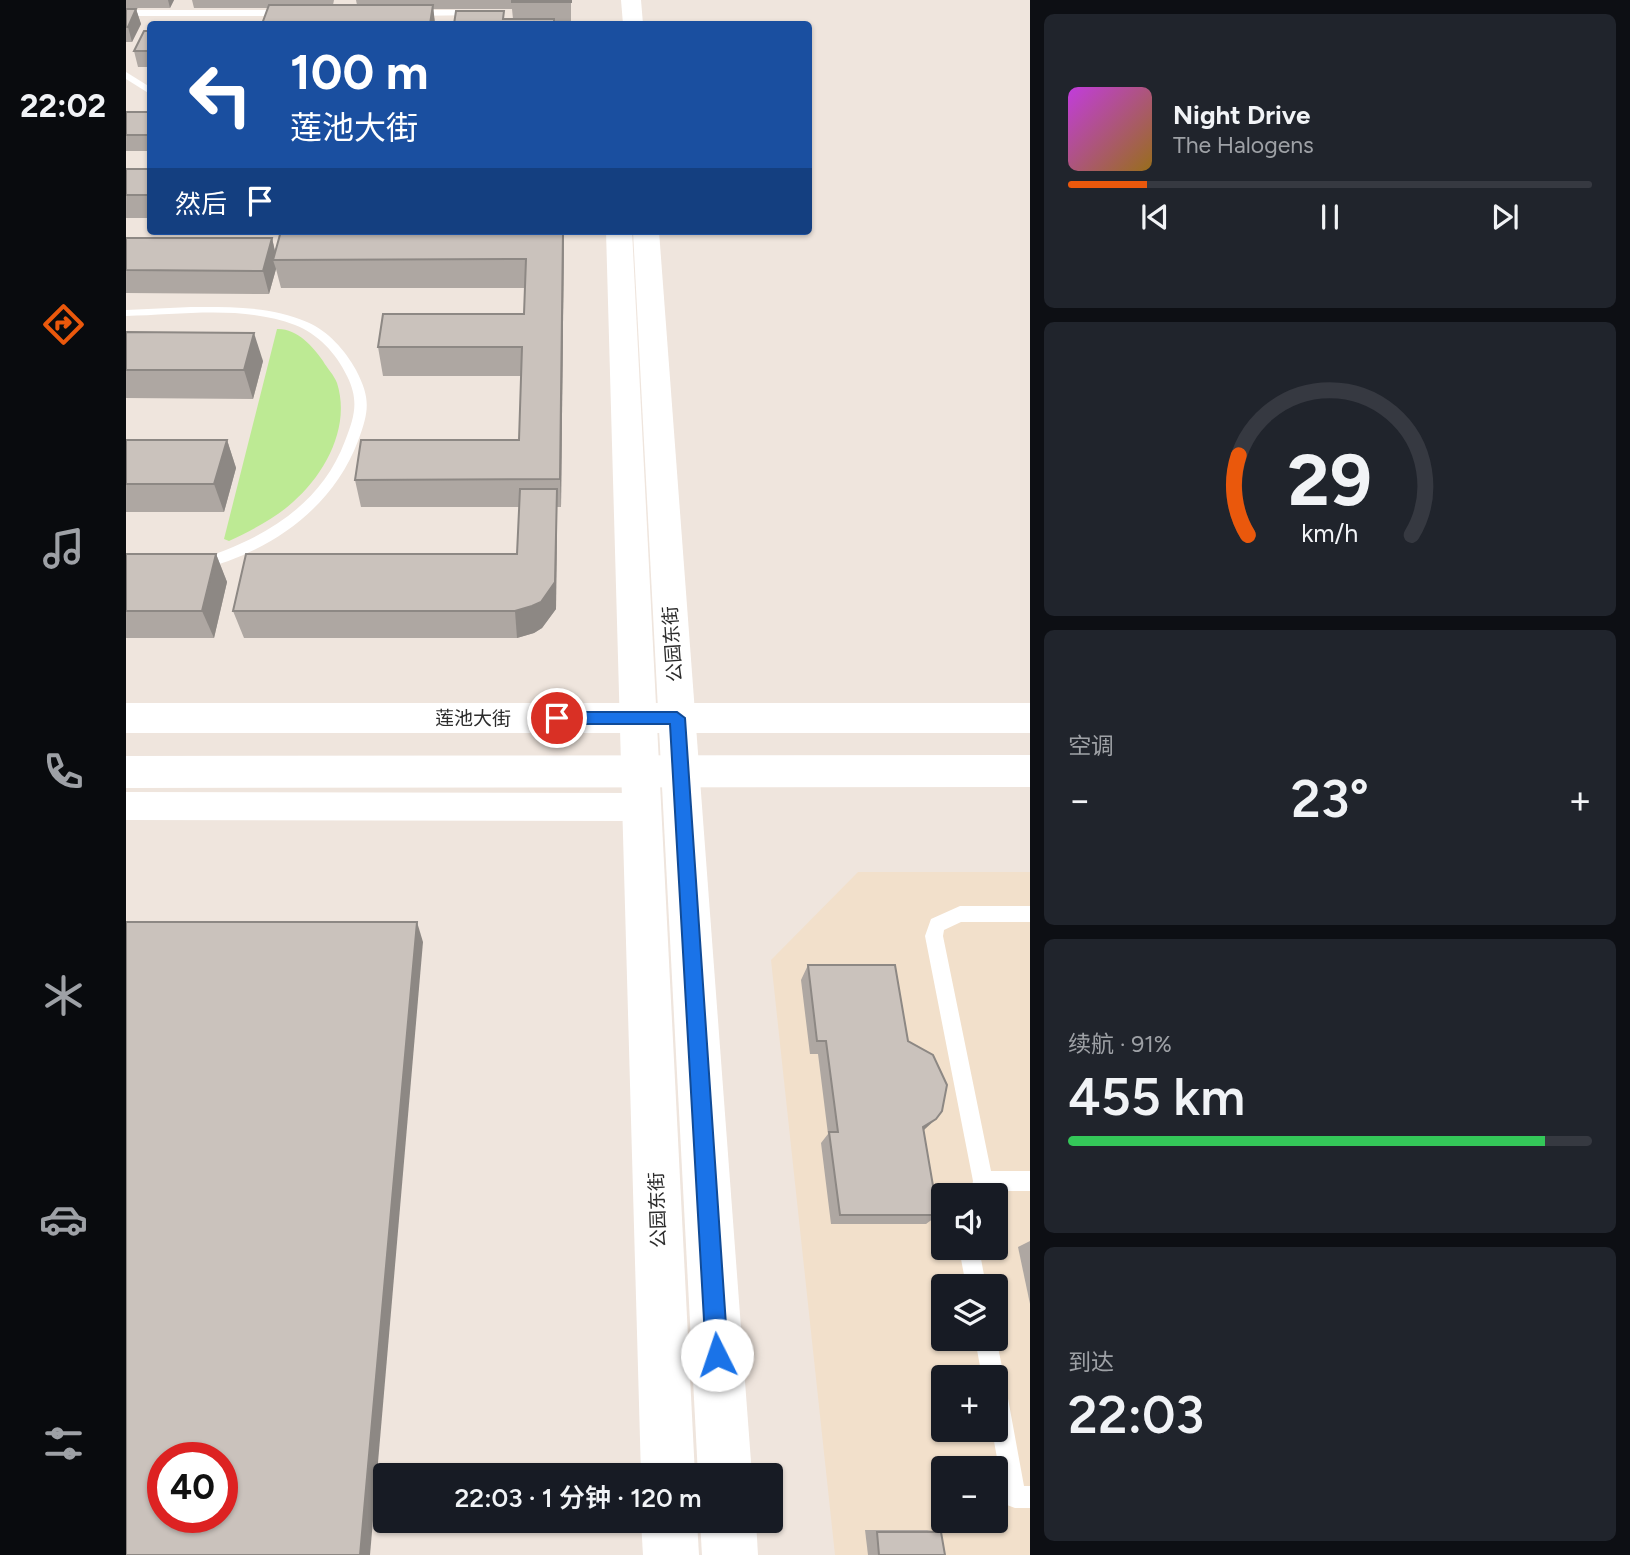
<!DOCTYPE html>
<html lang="zh">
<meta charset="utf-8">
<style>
:root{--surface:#171b24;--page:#20242c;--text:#f1f3f6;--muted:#9ea1a6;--line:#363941;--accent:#ea580c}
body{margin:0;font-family:Figtree,"Noto Sans SC",sans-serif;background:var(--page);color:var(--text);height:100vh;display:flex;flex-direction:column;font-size:26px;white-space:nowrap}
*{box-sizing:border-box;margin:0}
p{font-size:23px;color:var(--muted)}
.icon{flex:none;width:38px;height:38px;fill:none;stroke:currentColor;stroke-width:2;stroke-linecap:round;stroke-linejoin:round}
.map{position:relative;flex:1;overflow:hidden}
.sheet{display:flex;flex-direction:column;gap:14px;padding:14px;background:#0d0f14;width:600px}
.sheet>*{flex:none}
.top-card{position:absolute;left:21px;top:21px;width:665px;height:214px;border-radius:7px;box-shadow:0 2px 5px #0004;background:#1a4fa0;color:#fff;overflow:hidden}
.controls{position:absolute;left:805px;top:1183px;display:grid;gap:14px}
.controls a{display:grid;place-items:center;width:77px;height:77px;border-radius:7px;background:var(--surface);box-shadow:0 2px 5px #0004;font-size:35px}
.speed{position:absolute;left:21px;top:1442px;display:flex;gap:14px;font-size:35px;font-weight:700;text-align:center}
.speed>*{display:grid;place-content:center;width:91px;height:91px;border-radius:50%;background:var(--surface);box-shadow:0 2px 5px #0004;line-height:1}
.speed .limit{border:10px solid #d22;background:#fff;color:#111}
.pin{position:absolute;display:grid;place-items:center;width:60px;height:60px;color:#fff;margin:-30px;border:4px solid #fff;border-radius:50%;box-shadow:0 2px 7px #0007}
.me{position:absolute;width:77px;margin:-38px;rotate:356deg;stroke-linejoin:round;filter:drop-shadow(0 0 5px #0008)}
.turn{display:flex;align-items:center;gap:24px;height:147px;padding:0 28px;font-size:32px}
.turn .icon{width:91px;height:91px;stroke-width:2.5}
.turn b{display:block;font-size:49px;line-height:60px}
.then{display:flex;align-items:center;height:66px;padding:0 28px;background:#0003;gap:14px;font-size:26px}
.big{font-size:52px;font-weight:600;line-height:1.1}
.sheet .widget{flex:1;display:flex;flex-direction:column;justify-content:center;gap:10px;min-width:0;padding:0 24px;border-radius:10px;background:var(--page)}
.sheet .dial{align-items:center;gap:0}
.dial svg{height:182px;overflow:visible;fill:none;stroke:var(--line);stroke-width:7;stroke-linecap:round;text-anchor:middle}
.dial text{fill:var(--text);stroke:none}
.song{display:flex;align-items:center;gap:21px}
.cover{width:84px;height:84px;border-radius:10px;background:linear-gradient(135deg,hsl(290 70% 55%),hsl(40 70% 35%))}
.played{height:7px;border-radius:4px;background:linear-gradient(90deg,var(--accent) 15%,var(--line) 15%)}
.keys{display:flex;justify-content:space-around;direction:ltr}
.heat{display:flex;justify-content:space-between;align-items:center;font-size:38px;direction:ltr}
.charge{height:10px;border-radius:5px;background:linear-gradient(90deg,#34c759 91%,var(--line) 0)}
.trip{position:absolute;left:247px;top:1463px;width:410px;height:70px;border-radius:7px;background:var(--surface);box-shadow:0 2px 5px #0004;font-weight:600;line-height:70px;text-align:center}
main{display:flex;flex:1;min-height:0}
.dock{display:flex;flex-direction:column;width:126px;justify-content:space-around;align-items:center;background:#090b0e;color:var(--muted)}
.dock .icon{width:49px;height:49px}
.dock .active{color:var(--accent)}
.dock b{font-size:32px;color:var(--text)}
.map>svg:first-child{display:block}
</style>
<main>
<nav class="dock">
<b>22:02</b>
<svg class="icon active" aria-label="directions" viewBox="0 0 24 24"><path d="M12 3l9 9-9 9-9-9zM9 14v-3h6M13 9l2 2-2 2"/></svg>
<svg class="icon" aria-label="music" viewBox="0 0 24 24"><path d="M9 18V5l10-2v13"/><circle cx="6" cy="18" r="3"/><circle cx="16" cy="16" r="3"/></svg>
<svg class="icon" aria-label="phone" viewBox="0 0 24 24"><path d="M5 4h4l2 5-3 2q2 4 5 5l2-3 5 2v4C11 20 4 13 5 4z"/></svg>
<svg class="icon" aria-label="climate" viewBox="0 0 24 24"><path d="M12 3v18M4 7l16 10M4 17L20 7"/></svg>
<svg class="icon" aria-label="car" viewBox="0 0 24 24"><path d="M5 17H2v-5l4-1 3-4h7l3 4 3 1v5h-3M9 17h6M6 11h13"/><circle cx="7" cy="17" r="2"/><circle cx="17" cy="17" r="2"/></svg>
<svg class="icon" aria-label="filters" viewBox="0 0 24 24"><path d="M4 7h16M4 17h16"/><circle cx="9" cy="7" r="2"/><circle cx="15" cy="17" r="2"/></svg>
</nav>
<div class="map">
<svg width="904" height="1555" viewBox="0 0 904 1555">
<rect width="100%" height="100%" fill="#efe5dd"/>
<path fill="#f2e0cb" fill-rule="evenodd" d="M732 872H904V1555H709L645 960ZM817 1195H870V1248H817ZM817 1286H870V1339H817ZM817 1377H870V1430H817ZM817 1468H870V1521H817Z"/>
<path fill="#bdea94" d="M151 329C170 328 187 346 197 361 201 368 208 375 211 383 225 427 199 474 167 502 150 518 124 531 103 541L98 539Z"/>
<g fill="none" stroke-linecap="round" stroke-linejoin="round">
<g fill="#fff" fill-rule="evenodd">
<polygon points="0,10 162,10 166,13 162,16 0,16"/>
<polygon points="351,10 355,13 354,15 286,16 282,13 286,10"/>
<polygon points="0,72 24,87 24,94 0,79"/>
<path d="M65 307C103 307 145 306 181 322 202 331 219 350 230 370 245 399 243 411 232 441 206 510 142 553 72 570L65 565 67 561C132 542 194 508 219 441 229 416 233 400 221 376 210 353 192 334 169 325 117 305 54 315 0 316V310Z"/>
<polygon points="834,906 904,906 904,922 835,922 818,930 817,936 865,1171 904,1171 904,1191 865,1191 864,1195 844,1195 847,1181 799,936 805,919"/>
<polygon points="833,1248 853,1248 860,1286 840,1286"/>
<polygon points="870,1337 878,1377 875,1384 881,1393 898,1486 904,1486 904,1508 889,1508 881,1505 878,1497 866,1430 870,1430 870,1377 856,1377 849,1339"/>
</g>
<polygon fill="#fff" fill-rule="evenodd" points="0,792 516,793 527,797 532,807 527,817 516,821 0,820"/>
<g fill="#fff" fill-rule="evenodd">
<polygon points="495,0 515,0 517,24 497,24"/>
<polygon points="480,231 506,231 569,1475 515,1475"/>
<polygon points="507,231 533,231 626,1475 572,1475"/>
<polygon points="515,1521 571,1521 573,1555 517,1555"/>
<polygon points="574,1521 630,1521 632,1555 576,1555"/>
</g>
<g fill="#fff" fill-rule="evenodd">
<rect x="0" y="703" width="904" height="30"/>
<polygon points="904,755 904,787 0,788 0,756"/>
</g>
</g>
<g fill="#aea7a2">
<polygon points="0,0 48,0 44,8 0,8"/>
<polygon points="66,0 208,0 207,5 231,5 230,0 445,0 445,23 328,24 378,11 378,19 387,19 386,9 307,9 309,24 136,24 142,8 68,8"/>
<polygon points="0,9 10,9 15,24 6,42 0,42"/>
<polygon points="24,31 24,67 12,67 8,51"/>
<rect x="0" y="112" width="24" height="39"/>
<rect x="0" y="169" width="24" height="49"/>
<polygon points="155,231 438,231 435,507 431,507 430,609 416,628 408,633 391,638 118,638 107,611 391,554 394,507 235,507 229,480 393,440 395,376 257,376 252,347 398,314 399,288 155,288 150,269 143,294 0,293 0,238 146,238 149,252"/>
<polygon points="0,332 137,361 127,399 0,398"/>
<polygon points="0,440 101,440 110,468 98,512 0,512"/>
<polygon points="0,554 90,554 101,582 88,638 0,638"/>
<polygon points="682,965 798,1131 812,1215 800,1224 705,1224 695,1143 702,1134 692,1054 684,1054 675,980"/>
<polygon points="904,1241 904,1304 892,1247"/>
<polygon points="739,1530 801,1530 815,1532 819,1555 742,1555"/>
</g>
<g fill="#8d8884">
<polygon points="42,0 48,0 44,8"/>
<polygon points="307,5 309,24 304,24"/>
<polygon points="10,9 15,24 6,42 2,27"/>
<polygon points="437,231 438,231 435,507 434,479"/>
<polygon points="146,238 151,260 147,260 150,269 143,294 137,271"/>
<polygon points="128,333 137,361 127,399 118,370"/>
<polygon points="101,440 110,468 98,512 88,484"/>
<polygon points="431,489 431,517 430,609 416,628 408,633 391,638 389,611"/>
<polygon points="90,554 101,582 88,638 76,611"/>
<polygon points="291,922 297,942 244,1555 234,1555"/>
<polygon points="810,1119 798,1130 797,1127"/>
</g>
<g fill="#cac2bc" stroke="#8d8884" stroke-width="2" fill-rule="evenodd">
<rect x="386" y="0" width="59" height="2"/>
<polygon points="143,5 307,5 304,24 136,24"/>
<polygon points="0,9 10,9 2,27 0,27"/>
<polygon points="330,11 378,11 377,19 428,19 428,24 328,24"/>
<polygon points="18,31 24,31 24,51 8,51"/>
<rect x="0" y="112" width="24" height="23"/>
<rect x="0" y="169" width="24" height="26"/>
<polygon points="155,231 437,231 434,479 229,480 235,440 393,440 396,347 252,347 257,314 398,314 400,259 147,260"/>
<polygon points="0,238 146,238 137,271 0,270"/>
<polygon points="0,332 128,333 118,370 0,370"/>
<polygon points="0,440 101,440 88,484 0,484"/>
<polygon points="394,489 431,489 429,582 415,602 406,606 389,611 107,611 120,554 391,554"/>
<polygon points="0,554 90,554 76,611 0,611"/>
<path d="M0 922H291L234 1555H0ZM37 1458H96V1517H37Z"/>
<polygon points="682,965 769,965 782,1041 807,1055 821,1085 816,1111 810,1119 797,1127 812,1215 714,1215 703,1132 712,1132 700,1041 691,1041"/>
<polygon points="751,1532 815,1532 819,1555 753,1555"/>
</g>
<polygon fill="#1a73e8" stroke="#114b97" stroke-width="2" points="431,712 551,712 559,718 602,1355 599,1363 591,1366 584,1363 580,1355 544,724 431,724 424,718"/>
<g text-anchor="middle" stroke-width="6" stroke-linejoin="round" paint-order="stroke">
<g font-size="19" fill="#2c2c2c" stroke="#fff">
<text transform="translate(546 644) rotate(-94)" y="7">公园东街</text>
<text x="347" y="725">莲池大街</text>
<text transform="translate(531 1210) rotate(-92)" y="7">公园东街</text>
</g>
</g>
</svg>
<div class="controls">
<a><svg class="icon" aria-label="sound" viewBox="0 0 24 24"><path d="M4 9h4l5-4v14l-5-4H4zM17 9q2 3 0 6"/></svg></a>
<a><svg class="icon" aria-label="layers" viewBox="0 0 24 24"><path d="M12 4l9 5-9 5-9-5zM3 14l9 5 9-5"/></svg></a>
<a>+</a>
<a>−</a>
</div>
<div class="speed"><div class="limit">40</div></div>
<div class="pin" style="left:431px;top:718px;background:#d93025"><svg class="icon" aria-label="arrive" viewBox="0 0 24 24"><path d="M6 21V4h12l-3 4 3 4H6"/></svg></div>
<svg class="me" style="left:591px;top:1355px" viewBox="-20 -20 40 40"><circle r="19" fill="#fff"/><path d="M0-13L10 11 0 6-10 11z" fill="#1a73e8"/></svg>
<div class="trip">22:03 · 1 分钟 · 120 m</div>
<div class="top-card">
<div class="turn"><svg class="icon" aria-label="left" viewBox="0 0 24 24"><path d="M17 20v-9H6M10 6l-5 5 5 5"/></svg><div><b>100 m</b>莲池大街</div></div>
<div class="then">然后<svg class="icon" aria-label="arrive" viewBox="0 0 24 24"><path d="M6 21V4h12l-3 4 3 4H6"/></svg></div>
</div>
</div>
<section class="sheet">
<div class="widget">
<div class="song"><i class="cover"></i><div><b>Night Drive</b><p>The Halogens</p></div></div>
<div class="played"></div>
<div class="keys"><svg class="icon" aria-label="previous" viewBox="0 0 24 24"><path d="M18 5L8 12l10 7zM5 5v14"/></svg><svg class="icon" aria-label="pause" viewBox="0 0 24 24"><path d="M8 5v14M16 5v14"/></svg><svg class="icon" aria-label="next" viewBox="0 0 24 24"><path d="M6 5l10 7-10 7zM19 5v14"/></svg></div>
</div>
<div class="widget dial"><svg viewBox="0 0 100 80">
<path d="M14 69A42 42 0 1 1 86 69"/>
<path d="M14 69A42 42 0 0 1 10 34" stroke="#ea580c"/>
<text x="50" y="56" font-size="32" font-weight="700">29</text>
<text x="50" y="72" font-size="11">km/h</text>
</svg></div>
<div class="widget"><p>空调</p>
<div class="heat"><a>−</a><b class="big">23°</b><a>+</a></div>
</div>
<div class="widget"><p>续航 · 91%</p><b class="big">455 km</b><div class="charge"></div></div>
<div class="widget"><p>到达</p><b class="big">22:03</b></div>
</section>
</main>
